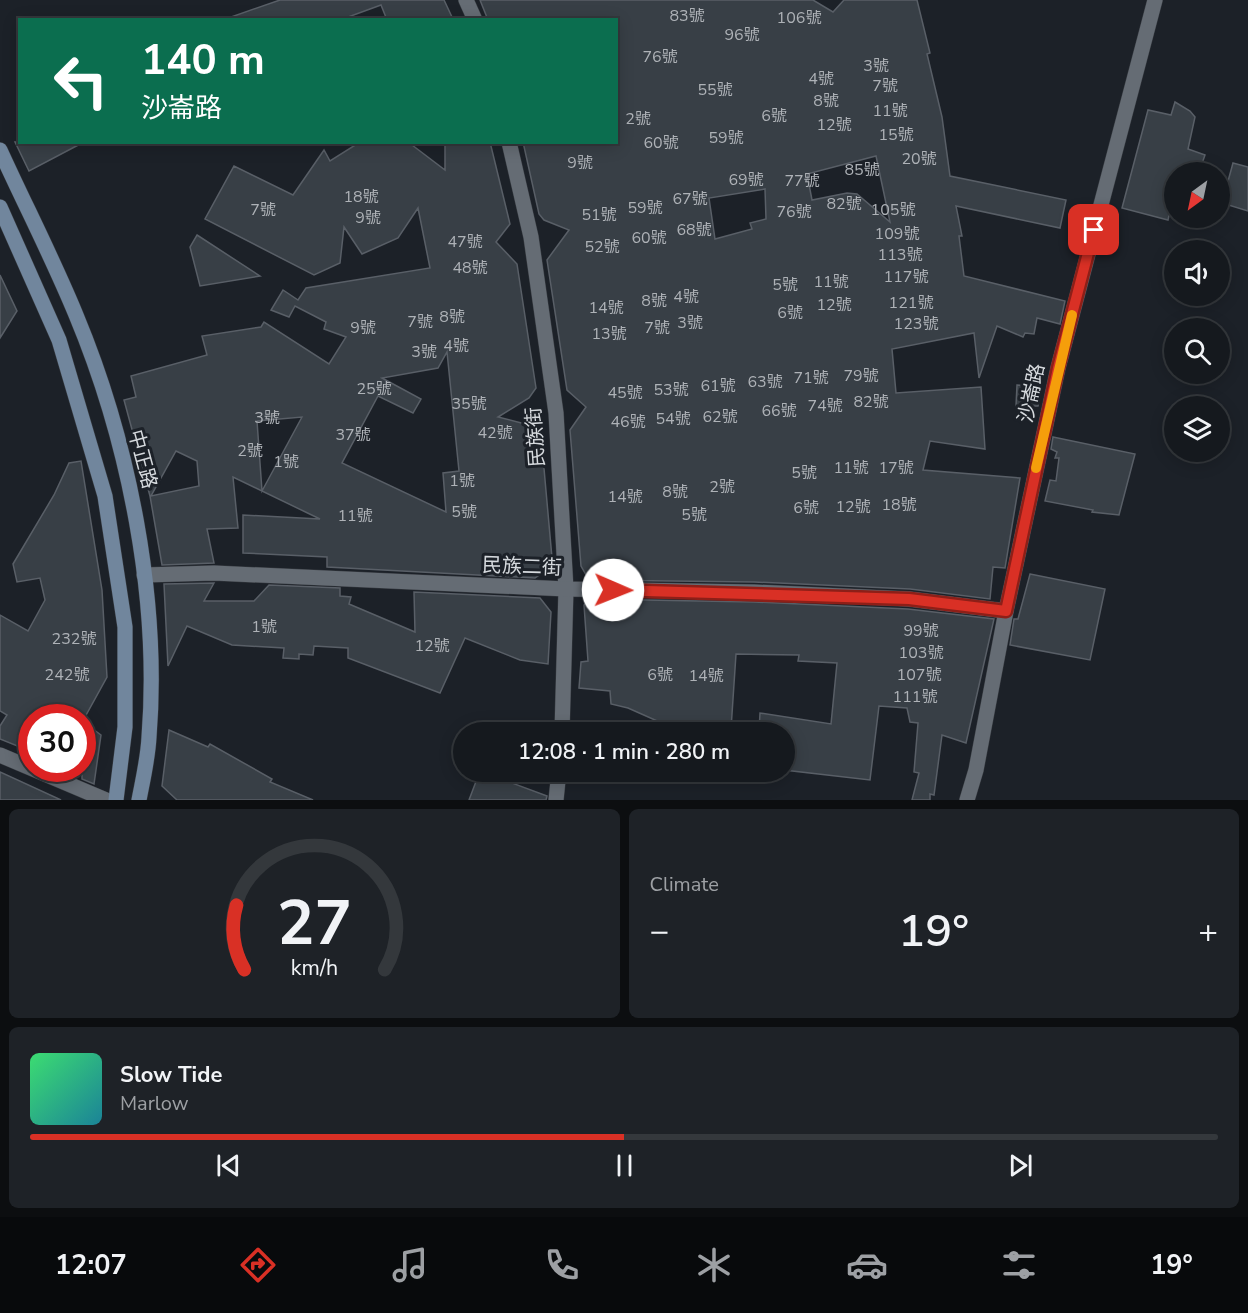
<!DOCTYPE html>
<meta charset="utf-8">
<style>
:root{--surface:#15191e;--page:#1e2227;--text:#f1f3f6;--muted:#9da0a4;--line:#34383c;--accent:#d93025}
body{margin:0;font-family:"Nunito Sans","Noto Sans TC",sans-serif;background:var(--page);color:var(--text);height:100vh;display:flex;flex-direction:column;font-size:22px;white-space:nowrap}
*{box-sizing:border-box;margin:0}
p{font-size:20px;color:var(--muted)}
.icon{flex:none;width:33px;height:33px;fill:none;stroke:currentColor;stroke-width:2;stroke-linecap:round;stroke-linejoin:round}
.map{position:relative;height:800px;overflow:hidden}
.panel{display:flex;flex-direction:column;gap:9px;padding:9px;background:#0c0e10;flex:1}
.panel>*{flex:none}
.guide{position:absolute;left:18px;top:18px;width:600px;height:126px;border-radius:0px;box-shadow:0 3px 15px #0003,0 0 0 2px var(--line);background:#0b6e4f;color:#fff;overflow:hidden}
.needle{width:39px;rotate:213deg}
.buttons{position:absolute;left:1164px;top:162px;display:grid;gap:12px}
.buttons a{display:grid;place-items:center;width:66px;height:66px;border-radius:50%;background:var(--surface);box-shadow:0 3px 15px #0003,0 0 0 2px var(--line);font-size:30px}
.speed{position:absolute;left:18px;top:704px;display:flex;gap:12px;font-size:30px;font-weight:700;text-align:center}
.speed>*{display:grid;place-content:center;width:78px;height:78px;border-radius:50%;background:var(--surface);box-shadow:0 3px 15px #0003,0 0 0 2px var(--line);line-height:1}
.speed .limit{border:9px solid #d22;background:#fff;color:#111}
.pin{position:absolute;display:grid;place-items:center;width:51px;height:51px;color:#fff;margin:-26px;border-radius:12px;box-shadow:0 3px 9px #0006}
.me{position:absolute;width:66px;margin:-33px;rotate:91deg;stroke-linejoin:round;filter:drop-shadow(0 0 4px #0008)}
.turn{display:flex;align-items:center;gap:21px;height:126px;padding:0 24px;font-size:27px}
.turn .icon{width:78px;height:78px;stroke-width:2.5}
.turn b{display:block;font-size:42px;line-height:51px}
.big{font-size:45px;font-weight:600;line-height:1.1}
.panel .widget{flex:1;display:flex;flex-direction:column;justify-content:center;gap:9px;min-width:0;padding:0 21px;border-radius:9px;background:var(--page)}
.panel .dial{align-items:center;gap:0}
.dial svg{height:156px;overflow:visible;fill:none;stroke:var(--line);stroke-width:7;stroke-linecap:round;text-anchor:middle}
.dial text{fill:var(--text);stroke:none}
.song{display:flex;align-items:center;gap:18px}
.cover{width:72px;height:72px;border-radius:9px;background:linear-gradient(135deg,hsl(140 70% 55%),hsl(190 70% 35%))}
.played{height:6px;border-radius:3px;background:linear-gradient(90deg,var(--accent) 50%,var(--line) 50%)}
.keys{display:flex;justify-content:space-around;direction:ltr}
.heat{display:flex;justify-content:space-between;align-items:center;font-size:33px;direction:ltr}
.panel .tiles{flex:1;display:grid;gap:9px;grid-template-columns:1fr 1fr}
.widget:last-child{grid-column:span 2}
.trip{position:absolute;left:453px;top:722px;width:342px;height:60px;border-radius:30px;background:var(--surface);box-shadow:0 3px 15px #0003,0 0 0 2px var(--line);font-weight:600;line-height:60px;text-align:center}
.menu{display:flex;height:96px;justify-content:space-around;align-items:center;background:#080a0c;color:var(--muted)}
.menu .icon{width:42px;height:42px}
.menu .current{color:var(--accent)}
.menu b{font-size:27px;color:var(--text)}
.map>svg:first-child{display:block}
</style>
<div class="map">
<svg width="1248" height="800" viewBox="0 0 1248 800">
<rect width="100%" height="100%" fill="#1c2128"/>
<g fill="#383f46" stroke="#595f67" stroke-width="1.5" fill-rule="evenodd">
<polygon points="280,0 444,0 452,17 443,20 387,20 381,5 340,20 231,20 231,17"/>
<path d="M480 0H813L833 12 844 0H917L930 53 927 54 942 117 950 176 1066 200 1060 228 956 206 962 236H959L964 276 1065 301 1060 324 1037 318 1034 334 1025 333 1023 337 997 326 979 378 974 333 892 349 896 393 981 387 985 449 930 441 923 470 1020 478 1005 568 993 567 990 599 910 589 754 582 589 580 581 566 570 430 586 407 567 390 547 260 569 230 544 220 539 214 523 142H616V20H488ZM876 156 890 222 857 194 847 193 812 200 807 174ZM765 189 766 219 750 223 752 229 715 239 709 198Z"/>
<polygon points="1175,102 1190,111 1195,117 1188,149 1205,155 1199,172 1174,172 1174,193 1168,220 1122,208 1148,110 1171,115"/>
<polygon points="15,142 84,142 29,171"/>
<path d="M360 142H408L445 170V145L450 142H490L510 224 496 242 517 264 536 388 529 398 498 417 529 425 541 435 552 558 549 557 548 569 535 578 327 567V557L243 553V515L320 519 233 477 238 528 207 529 214 563 162 565 150 496 124 400 136 397 131 376 207 355 202 336 261 327 264 322 329 364 346 337 324 329 326 322 295 306 289 317 271 310 283 290 298 300 306 288 430 268 418 208 398 238 362 254 344 227 340 263 314 275 205 219 234 166 293 195 324 150 330 161ZM447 352 459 471 443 473 446 512 342 463 378 396 413 413 421 399 382 378 438 368ZM302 417 262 491 257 421ZM176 451 197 461 199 486 151 496Z"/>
<polygon points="1233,163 1248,167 1248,211 1222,203"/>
<polygon points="197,235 260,276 200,286 190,247"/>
<polygon points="0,275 17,311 0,338"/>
<polygon points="1017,385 1042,387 1038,406 1016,406"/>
<polygon points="1053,437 1135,454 1119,515 1092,512 1093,510 1045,501 1050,480 1056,481 1059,458 1055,458 1057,452 1051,449"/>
<polygon points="81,461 102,590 107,677 85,717 32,717 32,752 0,739 0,726 7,715 0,711 0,615 28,631 45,600 40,578 17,582 13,564 54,495 69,463"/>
<polygon points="1030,574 1105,589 1090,660 1010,645 1014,619 1018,619"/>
<polygon points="214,583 204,601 254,601 269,585 340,588 340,596 351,597 349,604 415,632 414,592 540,598 551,612 548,664 520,660 465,638 440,693 348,658 348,648 314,646 313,655 299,654 299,659 283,658 284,648 232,645 187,626 168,666 164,584"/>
<polygon points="590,599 754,602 908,609 994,619 966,743 942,735 934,795 930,794 930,800 912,800 919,773 914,772 918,723 910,722 907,708 879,706 870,780 784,770 784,732 759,732 760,713 831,724 837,663 798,661 799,655 736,654 731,729 709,729 709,732 689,732 673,728 628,708 611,704 610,691 579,688 581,662 588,661 584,605"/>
<polygon points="82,721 101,735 94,784 82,779"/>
<polygon points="169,730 208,747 210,744 272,779 270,782 313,800 177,800 162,786"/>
<polygon points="480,771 547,796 546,800 469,800"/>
<polygon points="0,772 61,800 0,800"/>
</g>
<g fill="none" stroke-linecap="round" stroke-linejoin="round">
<defs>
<g id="minor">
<polyline points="466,0 475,20"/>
<polyline points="509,142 531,237 556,413 566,589 562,732"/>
<polyline points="144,575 214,573 566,589 754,592 909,599 1006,611"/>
<polyline points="0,755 106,800"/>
<polyline points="556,800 559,771"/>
</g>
<polyline id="tertiary" points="967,800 976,770 1006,611 1058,368 1155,0"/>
<g id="secondary">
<path d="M0 150C25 205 53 259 76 315 129 442 160 599 149 737 148 758 143 779 139 800"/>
<polyline points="0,207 59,340 105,496 125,627 125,727 116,800"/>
</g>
</defs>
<use href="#minor" stroke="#383c42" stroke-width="16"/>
<use href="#tertiary" stroke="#383c42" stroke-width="16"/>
<use href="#secondary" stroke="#383c42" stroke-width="16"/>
<use href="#minor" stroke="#656c74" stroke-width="15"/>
<use href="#tertiary" stroke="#656c74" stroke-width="15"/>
<use href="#secondary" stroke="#71869d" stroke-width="15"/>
</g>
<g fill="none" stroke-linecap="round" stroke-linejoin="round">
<defs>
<polyline id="route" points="613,590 909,599 1006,611 1058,368 1094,230"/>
</defs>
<use href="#route" stroke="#8d1f18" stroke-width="15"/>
<use href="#route" stroke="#d93025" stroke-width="10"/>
<polyline stroke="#f59e0b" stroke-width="10" points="1036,468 1072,315"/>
</g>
<g text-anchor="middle" stroke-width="6" stroke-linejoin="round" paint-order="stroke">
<g font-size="16" fill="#aeb2b7">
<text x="687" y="21">83號</text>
<text x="799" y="23">106號</text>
<text x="742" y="40">96號</text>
<text x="660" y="62">76號</text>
<text x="876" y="71">3號</text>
<text x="821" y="84">4號</text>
<text x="885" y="91">7號</text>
<text x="715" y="95">55號</text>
<text x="826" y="106">8號</text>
<text x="890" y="116">11號</text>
<text x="774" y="121">6號</text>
<text x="638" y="124">2號</text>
<text x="834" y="130">12號</text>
<text x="896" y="140">15號</text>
<text x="726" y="143">59號</text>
<text x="661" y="148">60號</text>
<text x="919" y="164">20號</text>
<text x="580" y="168">9號</text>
<text x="862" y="175">85號</text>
<text x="746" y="185">69號</text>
<text x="802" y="186">77號</text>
<text x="361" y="202">18號</text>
<text x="690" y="204">67號</text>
<text x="844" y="209">82號</text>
<text x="645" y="213">59號</text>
<text x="263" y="215">7號</text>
<text x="893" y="215">105號</text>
<text x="794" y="217">76號</text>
<text x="599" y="220">51號</text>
<text x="368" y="223">9號</text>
<text x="694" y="235">68號</text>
<text x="897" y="239">109號</text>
<text x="649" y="243">60號</text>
<text x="465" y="247">47號</text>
<text x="602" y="252">52號</text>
<text x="900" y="260">113號</text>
<text x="470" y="273">48號</text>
<text x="906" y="282">117號</text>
<text x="831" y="287">11號</text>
<text x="785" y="290">5號</text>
<text x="686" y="302">4號</text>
<text x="654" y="306">8號</text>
<text x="911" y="308">121號</text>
<text x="834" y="310">12號</text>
<text x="606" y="313">14號</text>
<text x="790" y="318">6號</text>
<text x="452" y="322">8號</text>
<text x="420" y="327">7號</text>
<text x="690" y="328">3號</text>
<text x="916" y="329">123號</text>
<text x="363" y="333">9號</text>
<text x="657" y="333">7號</text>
<text x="609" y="339">13號</text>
<text x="456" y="351">4號</text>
<text x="424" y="357">3號</text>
<text x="861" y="381">79號</text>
<text x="811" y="383">71號</text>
<text x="765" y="387">63號</text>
<text x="718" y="391">61號</text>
<text x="374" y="394">25號</text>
<text x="671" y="395">53號</text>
<text x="625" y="398">45號</text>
<text x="871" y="407">82號</text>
<text x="469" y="409">35號</text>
<text x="825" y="411">74號</text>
<text x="779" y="416">66號</text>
<text x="720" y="422">62號</text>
<text x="267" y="423">3號</text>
<text x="673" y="424">54號</text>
<text x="628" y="427">46號</text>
<text x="495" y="438">42號</text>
<text x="353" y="440">37號</text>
<text x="250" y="456">2號</text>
<text x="286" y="467">1號</text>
<text x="851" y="473">11號</text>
<text x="896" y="473">17號</text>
<text x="804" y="478">5號</text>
<text x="462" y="486">1號</text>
<text x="722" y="492">2號</text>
<text x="675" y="497">8號</text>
<text x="625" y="502">14號</text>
<text x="899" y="510">18號</text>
<text x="853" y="512">12號</text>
<text x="806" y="513">6號</text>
<text x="464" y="517">5號</text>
<text x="694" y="520">5號</text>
<text x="355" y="521">11號</text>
<text x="264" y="632">1號</text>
<text x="921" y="636">99號</text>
<text x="74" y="644">232號</text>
<text x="432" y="651">12號</text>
<text x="921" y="658">103號</text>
<text x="67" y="680">242號</text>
<text x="660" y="680">6號</text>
<text x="919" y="680">107號</text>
<text x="706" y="681">14號</text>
<text x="915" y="702">111號</text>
</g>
<g font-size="20" fill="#d5d9dd" stroke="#1c2128">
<text transform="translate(1031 393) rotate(-78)" y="7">沙崙路</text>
<text transform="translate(535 437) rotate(-94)" y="7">民族街</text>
<text transform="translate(143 459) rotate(75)" y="7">中正路</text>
<text transform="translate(522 566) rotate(2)" y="7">民族二街</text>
</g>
</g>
</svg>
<div class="buttons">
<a><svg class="needle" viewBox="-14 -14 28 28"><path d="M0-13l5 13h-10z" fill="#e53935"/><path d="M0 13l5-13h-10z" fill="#9da0a4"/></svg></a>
<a><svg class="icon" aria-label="sound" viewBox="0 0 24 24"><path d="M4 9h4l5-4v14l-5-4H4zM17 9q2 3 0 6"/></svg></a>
<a><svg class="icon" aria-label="search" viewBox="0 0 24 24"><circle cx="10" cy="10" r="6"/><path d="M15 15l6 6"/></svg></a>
<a><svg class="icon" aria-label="layers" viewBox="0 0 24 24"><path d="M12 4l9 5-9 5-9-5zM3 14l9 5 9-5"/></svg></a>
</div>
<div class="speed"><div class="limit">30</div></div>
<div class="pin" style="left:1094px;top:230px;background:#d93025"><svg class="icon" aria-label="arrive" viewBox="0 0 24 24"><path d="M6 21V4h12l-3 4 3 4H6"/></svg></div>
<svg class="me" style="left:613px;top:590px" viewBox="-20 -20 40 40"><circle r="19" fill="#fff"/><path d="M0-13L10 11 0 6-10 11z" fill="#d93025"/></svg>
<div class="trip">12:08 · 1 min · 280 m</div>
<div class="guide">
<div class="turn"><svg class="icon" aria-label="left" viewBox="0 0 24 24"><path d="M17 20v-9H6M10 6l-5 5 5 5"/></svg><div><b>140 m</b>沙崙路</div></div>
</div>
</div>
<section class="panel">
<div class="tiles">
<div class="widget dial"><svg viewBox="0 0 100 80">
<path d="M14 69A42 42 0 1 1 86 69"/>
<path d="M14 69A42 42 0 0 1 10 36" stroke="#d93025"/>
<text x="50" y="56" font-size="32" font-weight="700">27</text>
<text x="50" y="72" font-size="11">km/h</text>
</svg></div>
<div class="widget"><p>Climate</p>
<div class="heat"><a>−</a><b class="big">19°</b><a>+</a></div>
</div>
<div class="widget">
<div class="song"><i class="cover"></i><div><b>Slow Tide</b><p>Marlow</p></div></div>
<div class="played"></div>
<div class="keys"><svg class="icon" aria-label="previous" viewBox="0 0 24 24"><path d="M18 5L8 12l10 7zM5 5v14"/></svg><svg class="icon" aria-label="pause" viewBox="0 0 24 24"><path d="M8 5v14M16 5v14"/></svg><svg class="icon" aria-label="next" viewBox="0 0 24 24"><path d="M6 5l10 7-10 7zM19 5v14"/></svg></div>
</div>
</div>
</section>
<nav class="menu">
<b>12:07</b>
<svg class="icon current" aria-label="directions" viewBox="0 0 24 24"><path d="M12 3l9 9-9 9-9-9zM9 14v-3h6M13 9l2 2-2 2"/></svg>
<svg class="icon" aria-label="music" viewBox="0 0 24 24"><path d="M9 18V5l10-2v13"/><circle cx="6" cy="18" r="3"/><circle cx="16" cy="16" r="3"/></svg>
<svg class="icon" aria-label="phone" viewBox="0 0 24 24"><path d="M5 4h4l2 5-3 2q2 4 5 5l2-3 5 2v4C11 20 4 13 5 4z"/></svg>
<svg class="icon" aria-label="climate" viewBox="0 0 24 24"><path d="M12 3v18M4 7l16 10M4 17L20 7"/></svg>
<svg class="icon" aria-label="car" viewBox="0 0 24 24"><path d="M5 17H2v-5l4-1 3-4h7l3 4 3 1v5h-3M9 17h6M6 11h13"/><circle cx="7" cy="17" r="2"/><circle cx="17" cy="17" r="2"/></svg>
<svg class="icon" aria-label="filters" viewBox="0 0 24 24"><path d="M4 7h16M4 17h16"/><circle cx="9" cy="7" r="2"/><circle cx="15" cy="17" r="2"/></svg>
<b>19°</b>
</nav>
